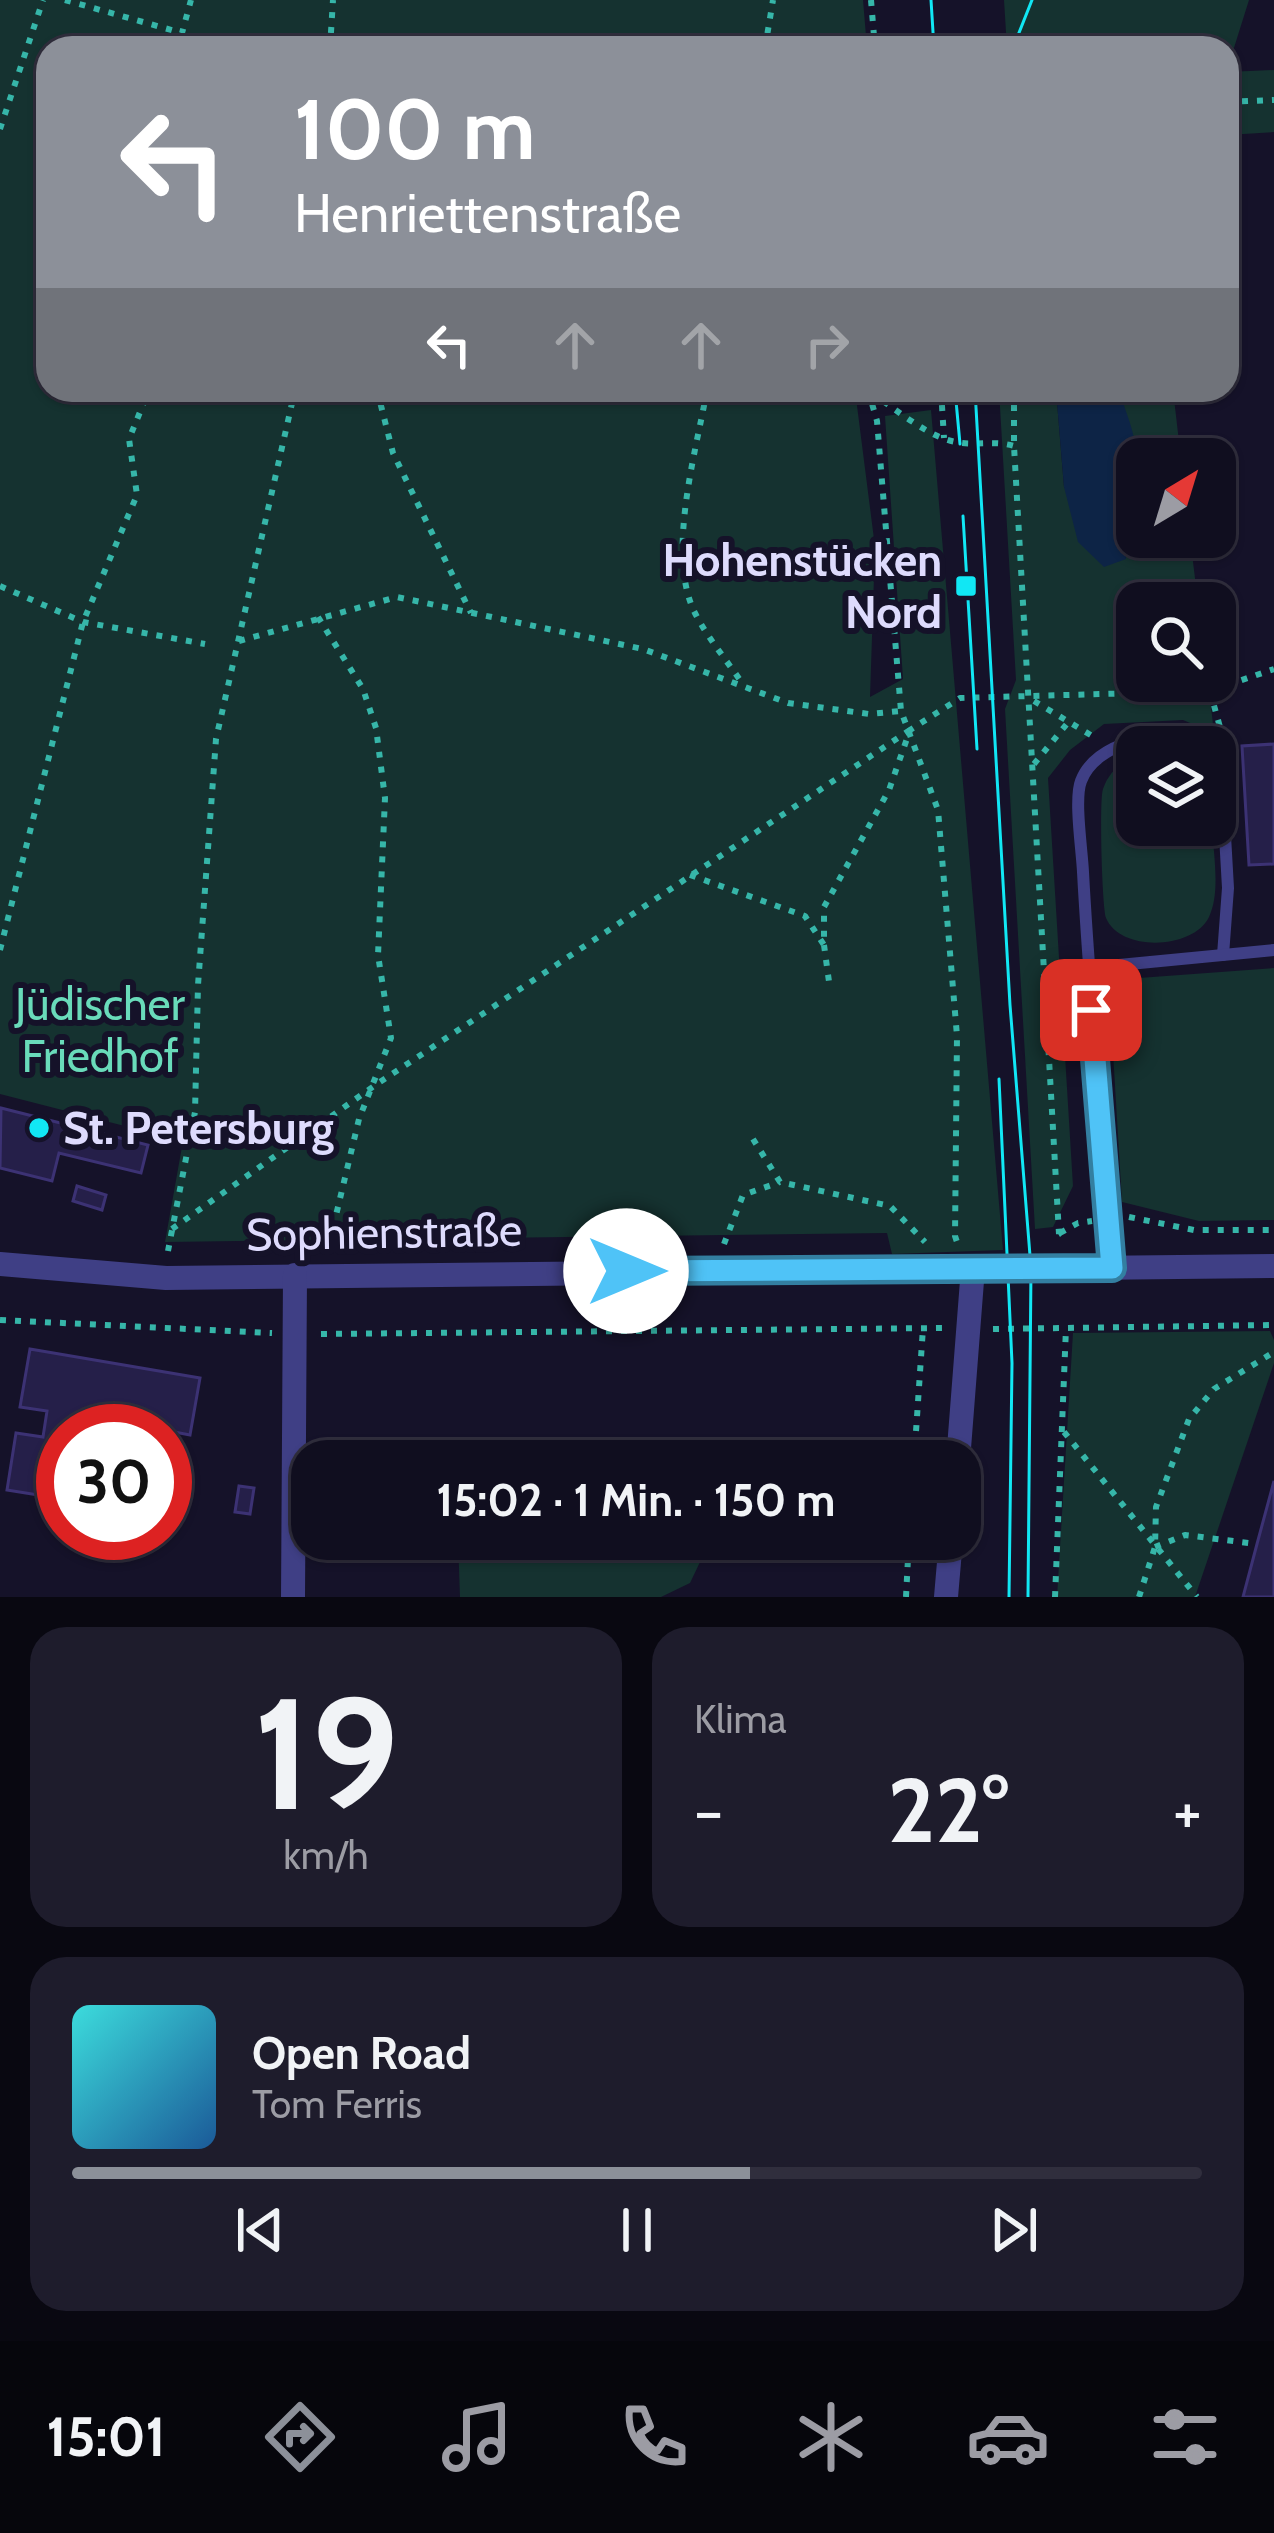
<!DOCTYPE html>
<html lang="de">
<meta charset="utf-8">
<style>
:root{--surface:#100e1f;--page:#1e1c2c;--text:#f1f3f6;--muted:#9c9ca4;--line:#302e3d;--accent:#8c9099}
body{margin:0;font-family:Cabin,sans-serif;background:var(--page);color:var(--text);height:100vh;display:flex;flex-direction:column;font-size:45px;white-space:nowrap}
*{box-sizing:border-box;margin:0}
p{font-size:39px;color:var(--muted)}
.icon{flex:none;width:66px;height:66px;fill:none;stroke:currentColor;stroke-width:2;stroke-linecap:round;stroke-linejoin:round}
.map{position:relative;height:1597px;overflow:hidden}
.drawer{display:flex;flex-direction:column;gap:30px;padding:30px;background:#090811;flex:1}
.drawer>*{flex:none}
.guide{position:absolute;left:36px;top:36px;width:1203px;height:366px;border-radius:36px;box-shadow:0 3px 9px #0004,0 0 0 3px var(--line);background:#8c9099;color:#fff;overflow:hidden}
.needle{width:78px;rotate:38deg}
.buttons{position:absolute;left:1116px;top:438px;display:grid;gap:24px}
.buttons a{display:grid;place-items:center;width:120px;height:120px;border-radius:24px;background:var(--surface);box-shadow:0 3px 9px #0004,0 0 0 3px var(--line);font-size:60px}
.speed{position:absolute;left:36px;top:1404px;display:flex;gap:24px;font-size:60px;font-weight:700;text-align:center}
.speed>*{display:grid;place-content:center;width:156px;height:156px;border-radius:50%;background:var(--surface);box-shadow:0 3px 9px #0004,0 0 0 3px var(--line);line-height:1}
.speed .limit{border:18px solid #d22;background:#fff;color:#111}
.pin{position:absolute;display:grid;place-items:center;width:102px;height:102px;color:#fff;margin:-51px;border-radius:24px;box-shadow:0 6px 18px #0006}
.me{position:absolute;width:132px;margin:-66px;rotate:90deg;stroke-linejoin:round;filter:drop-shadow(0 0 9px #0008)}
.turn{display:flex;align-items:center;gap:42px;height:252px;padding:0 60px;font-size:54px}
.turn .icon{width:156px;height:156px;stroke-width:2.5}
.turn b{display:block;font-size:84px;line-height:102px}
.lanes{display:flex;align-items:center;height:114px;padding:0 60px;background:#0003;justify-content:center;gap:60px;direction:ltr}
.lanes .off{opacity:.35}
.big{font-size:90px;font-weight:800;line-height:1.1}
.drawer .card{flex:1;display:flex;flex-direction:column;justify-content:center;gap:18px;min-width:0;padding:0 42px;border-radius:36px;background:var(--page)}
.drawer .dial{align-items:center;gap:0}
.dial b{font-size:156px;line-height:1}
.song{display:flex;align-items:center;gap:36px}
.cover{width:144px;height:144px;border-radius:18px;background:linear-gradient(135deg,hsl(180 70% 55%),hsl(210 70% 35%))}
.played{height:12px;border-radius:6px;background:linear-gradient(90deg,var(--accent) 60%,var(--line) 60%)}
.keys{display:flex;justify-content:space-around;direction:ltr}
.heat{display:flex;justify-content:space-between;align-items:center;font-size:66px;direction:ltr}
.drawer .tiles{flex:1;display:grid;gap:30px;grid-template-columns:1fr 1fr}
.card:last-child{grid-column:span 2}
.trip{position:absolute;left:291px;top:1440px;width:690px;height:120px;border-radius:36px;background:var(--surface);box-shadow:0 3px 9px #0004,0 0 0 3px var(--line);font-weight:800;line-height:120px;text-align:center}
.menu{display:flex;height:192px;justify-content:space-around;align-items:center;background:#06060c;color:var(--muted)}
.menu .icon{width:84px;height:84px}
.menu .current{color:var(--accent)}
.menu b{font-size:54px;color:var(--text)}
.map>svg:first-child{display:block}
</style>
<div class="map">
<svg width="1274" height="1597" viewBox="0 0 1274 1597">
<rect width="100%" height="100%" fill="#151229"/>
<g fill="#153230">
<polygon points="0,0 863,0 867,48 48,48 48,390 855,390 875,547 870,697 903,679 885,416 931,410 1003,1250 892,1254 887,1233 165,1242 183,1141 0,1094"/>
<polygon points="1004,0 1249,0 1227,70 1227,48 1007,48"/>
<polygon points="1274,70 1274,132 1227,135 1227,72"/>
<polygon points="999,390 1056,390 1064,487 1126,559 1122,487 1137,468 1137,537 1190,537 1198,603 1137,603 1137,681 1208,681 1214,733 1183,720 1104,724 1070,750 1048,778 1073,1186 1053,1227 1035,1229 1005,709 1016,680"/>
<polygon points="1119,390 1173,390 1181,459 1137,459"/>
<path d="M1133 755H1137V825H1212C1213 852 1221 892 1209 917 1194 949 1121 953 1106 918 1102 907 1099 799 1103 789 1109 772 1119 765 1133 755Z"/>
<polygon points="1274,968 1274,1220 1199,1221 1122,1202 1111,1019 1118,993 1139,978"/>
<polygon points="1270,1331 1274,1340 1274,1363 1195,1597 1057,1597 1073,1333"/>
<polygon points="458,1539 711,1539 690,1583 661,1597 460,1597"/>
</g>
<path fill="#0d2446" d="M1056 390H1119C1130 428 1148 453 1122 487L1126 559 1104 567 1078 542 1064 487Z"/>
<g fill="#251f49" stroke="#3c3274" stroke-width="3">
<polygon points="1274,744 1274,864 1249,865 1242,746"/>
<polygon points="1,1108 148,1145 141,1173 59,1153 52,1181 0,1168"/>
<polygon points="77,1186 106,1195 102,1210 73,1201"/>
<polygon points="30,1349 200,1378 190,1435 164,1430 63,1431 63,1499 7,1490 16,1433 43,1437 47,1411 20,1407"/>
<polygon points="165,1459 187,1463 177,1520 165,1518"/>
<polygon points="1274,1481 1274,1597 1243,1597 1257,1544"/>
<polygon points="239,1486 254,1488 250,1514 235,1512"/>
</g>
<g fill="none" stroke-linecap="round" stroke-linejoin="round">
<g stroke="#36b6a9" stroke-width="6" stroke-dasharray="6 9" stroke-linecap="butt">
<polyline points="65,0 182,33 191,0"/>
<polyline points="871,0 875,48"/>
<polyline points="330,48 333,0"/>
<polyline points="765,48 773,0"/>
<polyline points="1227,102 1274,100"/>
<polyline points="0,129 43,0"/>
<polyline points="377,390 393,453 471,613"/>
<path d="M707 390C696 452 665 557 696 615 709 640 729 663 744 686"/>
<polyline points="868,390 877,421 901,711 938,810 957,1036 955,1236 958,1245"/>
<polyline points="941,390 944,438"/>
<polyline points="1014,390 1014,446 1059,1234 1051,1239"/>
<path d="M871 393C895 408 927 437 956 442 975 446 993 440 1014 446"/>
<polyline points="0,586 83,622 205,644"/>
<polyline points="318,617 363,689 376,728 385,798 378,955 391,1038 359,1119 327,1253"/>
<polyline points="239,641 397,597 643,649 788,703 869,714 901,711"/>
<polyline points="1210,691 1228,756"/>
<polyline points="1034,701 1094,737"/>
<polyline points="1034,764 1070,720"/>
<polyline points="690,875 805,916 824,945 824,907 889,790 910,730 960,698 1210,691 1274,669"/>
<polyline points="824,945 830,989"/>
<polyline points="0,950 83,622 137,495 129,439 149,390"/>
<polyline points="753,1139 780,1182 890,1206 925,1242"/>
<polyline points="1129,1217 1194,1230 1274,1230"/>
<polyline points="172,1229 374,1086 910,730"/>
<polyline points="1060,1233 1078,1223 1092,1221"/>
<polyline points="724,1244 743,1195 780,1182"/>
<polyline points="168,1251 195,1112 198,985 216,739 295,390"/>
<polyline points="0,1320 272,1333"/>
<polyline points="993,1329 1274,1325"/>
<polyline points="321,1334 944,1328"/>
<polyline points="1064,1432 1197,1597"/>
<polyline points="914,1461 923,1328"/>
<polyline points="1155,1547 1185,1535 1257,1544"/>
<polyline points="906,1597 909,1539"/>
<polyline points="1055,1597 1066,1328"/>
<polyline points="1139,1597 1155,1547 1156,1507 1189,1419 1214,1389 1274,1352"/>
</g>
<g stroke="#3f3f85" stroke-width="12">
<polyline points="1215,772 1222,783 1228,888 1223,955"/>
<polyline points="1088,968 1274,950"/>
<path d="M1112 1267C1104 1135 1090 1004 1083 872 1082 850 1074 799 1081 781 1095 743 1160 727 1190 747"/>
</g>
<g stroke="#3f3f85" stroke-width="24">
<polyline points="0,1264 166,1278 1274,1266"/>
<polyline points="958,1461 973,1268"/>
<polyline points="293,1597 295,1275"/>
<polyline points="946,1597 951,1539"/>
</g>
<g stroke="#11e7f4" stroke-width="3">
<polyline points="931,0 934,48"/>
<polyline points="1013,48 1032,0"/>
<polyline points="955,390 960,444"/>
<polyline points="975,390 1010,1005 1031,1268 1028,1597"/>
<polyline points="963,516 977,749"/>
<polyline points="999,1079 1012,1363 1009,1597"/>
</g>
</g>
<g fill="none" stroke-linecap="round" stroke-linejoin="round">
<defs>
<polyline id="route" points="626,1271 1112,1268 1091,1010"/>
</defs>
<use href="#route" stroke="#337fa1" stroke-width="30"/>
<use href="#route" stroke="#4fc3f7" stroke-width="21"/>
</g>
<g fill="#11e7f4" stroke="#151229" stroke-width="4.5">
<rect x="954" y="574" width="24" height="24" rx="6"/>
<circle cx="39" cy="1128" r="12"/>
</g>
<g text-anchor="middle" stroke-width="12" stroke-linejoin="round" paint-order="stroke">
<g font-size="45" font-weight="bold" fill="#dedbfd" stroke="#151229" text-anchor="end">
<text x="942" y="576">Hohenstücken<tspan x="942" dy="52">Nord</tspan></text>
<text x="63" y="1144" text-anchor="start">St. Petersburg</text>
</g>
<g font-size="45" fill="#69dbba" stroke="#151229">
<text x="100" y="1020">Jüdischer<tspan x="100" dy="52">Friedhof</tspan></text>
</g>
<g font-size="45" fill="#dedbfd" stroke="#151229">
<text transform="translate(384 1232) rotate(-1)" y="16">Sophienstraße</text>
</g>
</g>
</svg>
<div class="buttons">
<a><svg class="needle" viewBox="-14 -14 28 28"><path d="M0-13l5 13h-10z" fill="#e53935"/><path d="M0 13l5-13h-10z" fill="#9c9ca4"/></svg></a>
<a><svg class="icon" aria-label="search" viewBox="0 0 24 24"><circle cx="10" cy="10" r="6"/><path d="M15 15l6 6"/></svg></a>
<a><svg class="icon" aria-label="layers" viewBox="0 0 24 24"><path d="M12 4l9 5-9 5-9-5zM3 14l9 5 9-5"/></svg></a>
</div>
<div class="speed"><div class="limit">30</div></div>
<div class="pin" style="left:1091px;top:1010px;background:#d93025"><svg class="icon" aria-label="arrive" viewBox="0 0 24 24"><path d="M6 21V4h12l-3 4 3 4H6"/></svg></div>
<svg class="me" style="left:626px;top:1271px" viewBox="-20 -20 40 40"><circle r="19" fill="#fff"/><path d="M0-13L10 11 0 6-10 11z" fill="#4fc3f7"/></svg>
<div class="trip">15:02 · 1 Min. · 150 m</div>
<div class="guide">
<div class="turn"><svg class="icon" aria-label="left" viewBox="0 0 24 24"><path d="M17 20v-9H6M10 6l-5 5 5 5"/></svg><div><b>100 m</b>Henriettenstraße</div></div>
<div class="lanes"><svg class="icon" aria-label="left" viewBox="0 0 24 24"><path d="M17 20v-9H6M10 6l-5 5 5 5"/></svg><svg class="icon off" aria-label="ahead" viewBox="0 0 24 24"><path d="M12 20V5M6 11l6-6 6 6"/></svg><svg class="icon off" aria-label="ahead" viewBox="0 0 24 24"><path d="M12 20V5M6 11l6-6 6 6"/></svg><svg class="icon off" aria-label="right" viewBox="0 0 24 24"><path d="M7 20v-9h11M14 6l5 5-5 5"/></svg></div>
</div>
</div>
<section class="drawer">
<div class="tiles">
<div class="card dial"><b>19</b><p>km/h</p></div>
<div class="card"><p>Klima</p>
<div class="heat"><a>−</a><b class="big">22°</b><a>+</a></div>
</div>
<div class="card">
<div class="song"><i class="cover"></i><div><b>Open Road</b><p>Tom Ferris</p></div></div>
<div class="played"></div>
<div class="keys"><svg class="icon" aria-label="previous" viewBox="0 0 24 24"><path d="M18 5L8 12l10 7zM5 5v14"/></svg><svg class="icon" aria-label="pause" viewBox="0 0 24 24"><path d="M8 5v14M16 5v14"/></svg><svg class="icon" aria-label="next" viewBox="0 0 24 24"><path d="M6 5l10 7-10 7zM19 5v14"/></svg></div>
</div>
</div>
</section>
<nav class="menu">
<b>15:01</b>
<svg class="icon current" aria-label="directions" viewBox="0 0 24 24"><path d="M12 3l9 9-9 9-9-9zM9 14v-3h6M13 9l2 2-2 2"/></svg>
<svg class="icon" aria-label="music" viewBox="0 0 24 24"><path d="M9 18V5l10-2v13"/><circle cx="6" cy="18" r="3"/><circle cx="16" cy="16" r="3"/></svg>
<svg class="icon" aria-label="phone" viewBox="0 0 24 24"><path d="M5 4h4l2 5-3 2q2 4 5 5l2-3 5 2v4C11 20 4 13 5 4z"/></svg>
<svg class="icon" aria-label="climate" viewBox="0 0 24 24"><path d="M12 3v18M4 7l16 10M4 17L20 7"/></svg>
<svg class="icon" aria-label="car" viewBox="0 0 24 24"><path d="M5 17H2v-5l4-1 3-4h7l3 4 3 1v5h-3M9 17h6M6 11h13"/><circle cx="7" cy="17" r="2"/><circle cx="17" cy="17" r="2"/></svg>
<svg class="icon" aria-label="filters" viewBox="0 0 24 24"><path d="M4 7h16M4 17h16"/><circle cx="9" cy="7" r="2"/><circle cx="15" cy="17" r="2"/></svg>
</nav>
